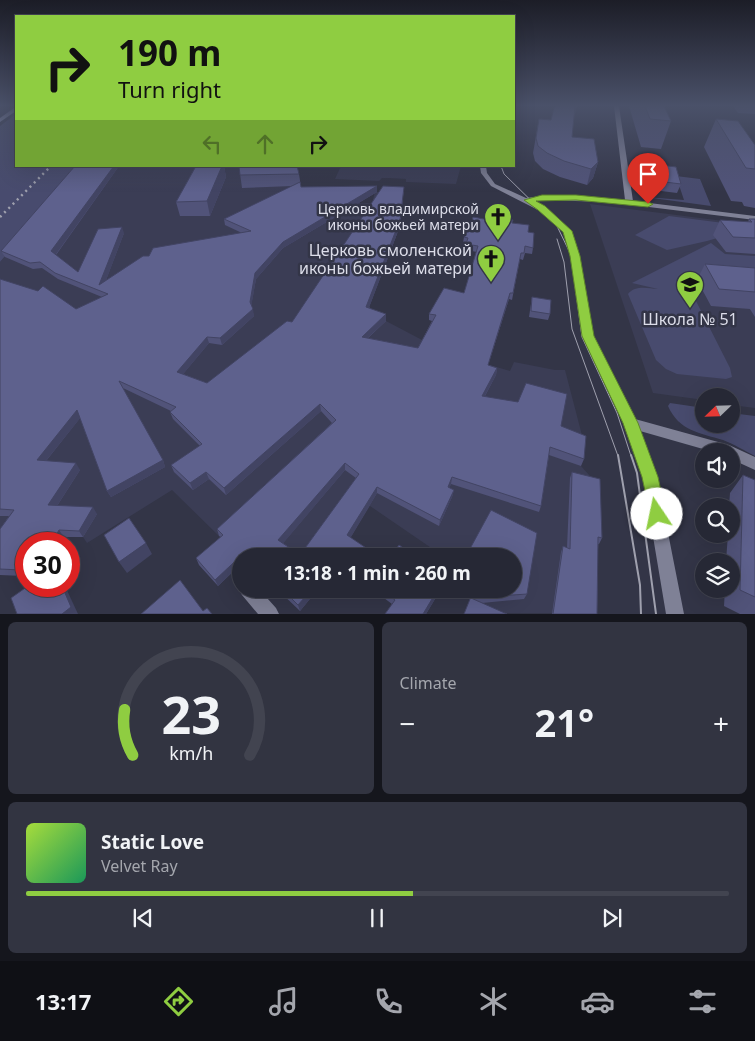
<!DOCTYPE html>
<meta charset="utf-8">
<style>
:root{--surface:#262835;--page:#323441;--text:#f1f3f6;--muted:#a4a6ad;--line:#424450;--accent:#8fcd41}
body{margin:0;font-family:"Noto Sans",sans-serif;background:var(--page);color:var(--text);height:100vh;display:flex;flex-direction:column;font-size:19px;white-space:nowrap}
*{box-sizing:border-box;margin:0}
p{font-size:16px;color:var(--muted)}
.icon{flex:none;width:28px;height:28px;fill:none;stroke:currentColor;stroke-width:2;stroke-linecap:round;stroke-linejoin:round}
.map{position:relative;height:614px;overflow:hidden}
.side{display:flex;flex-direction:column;gap:8px;padding:8px;background:#15161d;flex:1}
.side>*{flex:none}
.guide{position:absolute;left:15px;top:15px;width:500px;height:152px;border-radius:0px;box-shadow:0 5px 20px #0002,0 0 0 1px var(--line);background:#8fcd41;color:#111;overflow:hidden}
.needle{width:32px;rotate:247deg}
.buttons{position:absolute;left:695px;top:388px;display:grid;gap:10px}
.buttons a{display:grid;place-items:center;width:45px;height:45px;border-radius:50%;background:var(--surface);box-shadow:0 5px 20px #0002,0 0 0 1px var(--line);font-size:25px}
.speed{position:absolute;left:15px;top:532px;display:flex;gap:10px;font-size:25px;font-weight:700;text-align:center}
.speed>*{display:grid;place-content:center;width:65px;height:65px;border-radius:50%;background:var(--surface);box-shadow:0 5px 20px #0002,0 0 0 1px var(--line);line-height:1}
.speed .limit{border:8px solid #d22;background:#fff;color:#111}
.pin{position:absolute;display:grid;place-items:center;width:42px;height:42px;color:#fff;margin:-51px -21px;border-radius:50% 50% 50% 0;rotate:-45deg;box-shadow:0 0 5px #0007}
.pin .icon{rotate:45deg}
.me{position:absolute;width:55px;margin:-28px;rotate:349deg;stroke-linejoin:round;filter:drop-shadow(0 0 4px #0008)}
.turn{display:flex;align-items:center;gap:18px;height:105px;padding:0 20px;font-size:22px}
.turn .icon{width:65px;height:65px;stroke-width:2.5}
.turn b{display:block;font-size:35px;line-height:42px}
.lanes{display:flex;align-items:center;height:48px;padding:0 20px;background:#0003;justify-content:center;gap:25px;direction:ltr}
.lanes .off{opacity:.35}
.big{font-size:38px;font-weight:700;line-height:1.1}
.side .card{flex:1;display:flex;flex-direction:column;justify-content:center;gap:8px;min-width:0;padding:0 18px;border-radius:8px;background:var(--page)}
.side .dial{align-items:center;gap:0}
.dial svg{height:130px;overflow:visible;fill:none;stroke:var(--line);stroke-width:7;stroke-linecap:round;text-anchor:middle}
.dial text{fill:var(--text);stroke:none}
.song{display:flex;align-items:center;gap:15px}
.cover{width:60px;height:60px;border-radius:8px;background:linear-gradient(135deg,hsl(80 70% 55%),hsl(150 70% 35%))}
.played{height:5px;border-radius:2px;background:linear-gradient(90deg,var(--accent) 55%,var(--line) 55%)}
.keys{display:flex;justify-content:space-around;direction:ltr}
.heat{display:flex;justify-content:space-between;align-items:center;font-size:28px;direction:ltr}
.side .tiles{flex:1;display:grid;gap:8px;grid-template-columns:1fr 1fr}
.card:last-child{grid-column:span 2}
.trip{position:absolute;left:232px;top:548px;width:290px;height:50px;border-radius:25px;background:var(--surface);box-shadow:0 5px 20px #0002,0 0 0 1px var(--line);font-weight:700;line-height:50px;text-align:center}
.tab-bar{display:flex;height:80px;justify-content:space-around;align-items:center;background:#0f1015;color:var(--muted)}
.tab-bar .icon{width:35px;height:35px}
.tab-bar .on{color:var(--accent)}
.tab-bar b{font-size:22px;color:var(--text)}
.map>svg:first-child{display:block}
</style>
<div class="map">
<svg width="755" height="614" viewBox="0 0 755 614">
<rect width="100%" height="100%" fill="#333547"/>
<g fill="#3b3d55">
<polygon points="82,166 295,166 294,194 339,204 357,205 358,203 372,203 375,192 403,192 400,226 367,313 386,321 443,351 510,371 514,362 555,370 565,370 584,443 581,466 598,485 599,544 595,566 594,613 465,613 475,589 514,589 514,556 443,556 370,506 348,542 368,556 244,556 219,536 172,490 87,543 83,537 64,537 60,544 26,544 26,576 0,575 0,262"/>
<polygon points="341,166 461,166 456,184 406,182 406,179 389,178 382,178 379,181 335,179"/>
<polygon points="590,204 755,225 755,408 731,405 731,396 704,396 704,400 653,393"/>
</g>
<g fill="#484b6e">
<polygon points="16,114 16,166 82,166 0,262 0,126"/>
<polygon points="676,176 700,179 711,206 645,197 684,200"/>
<polygon points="669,216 755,227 707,241 667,250 635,235"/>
<path d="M711 243 725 254 755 256V282L695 279 698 297 691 296 696 301 730 368 732 377 726 379 677 374 666 369 656 360 628 294C635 285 647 288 658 289L632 283Z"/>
<path d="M670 403 704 408V424H731V413L755 416V456C745 451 734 444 723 440 700 433 679 431 668 406Z"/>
</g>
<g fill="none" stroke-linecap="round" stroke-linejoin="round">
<g fill="#7f8196" fill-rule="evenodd">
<polygon points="614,106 619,106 633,201 755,216 755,220 608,202 542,200 533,201 544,206 571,231 579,255 593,336 635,419 729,445 755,457 755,470 731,459 731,451 710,451 640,431 657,477 684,614 666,614 643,477 625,423 583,336 571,255 563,232 538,210 491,186 481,173 480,166 486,166 487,173 495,184 526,198 542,196 625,200"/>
<polygon points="241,585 241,589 259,589 276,608 279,614 258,614 242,595 239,589"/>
</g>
<polygon fill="#a7abcc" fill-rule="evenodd" points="14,108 16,108 16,111 0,122 0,118"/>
<g stroke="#9fa0ae" stroke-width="1">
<polyline points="501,166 504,174 557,226 571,255 582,337 617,413 631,456"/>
<polyline points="557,239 564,262 572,329 618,456"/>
</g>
<g stroke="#9fa0ae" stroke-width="2">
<polyline points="618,455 640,585 641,614"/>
<polyline points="631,455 637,473 656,614"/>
</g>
<polyline stroke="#9fa0ae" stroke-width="2.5" stroke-dasharray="2 4" stroke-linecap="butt" points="0,217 51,166"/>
</g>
<g fill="#515379" fill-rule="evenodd">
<polygon points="556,106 577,106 574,116 572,137 598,162 593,178 587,185 560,177 543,169 535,161 533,153 539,119 551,120"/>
<polygon points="629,106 664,106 671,121 661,149 641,147"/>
<polygon points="733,106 755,106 755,114 738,113"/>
<polygon points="716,119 755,145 755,208 744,206 742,202 731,201 704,147"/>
<polygon points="653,164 681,184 677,193 653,190 650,173"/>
<path d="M75 166H119L56 255 78 272 124 233 106 280 149 256 242 233 225 225 224 219 292 186 242 188 239 166 299 174 301 187 377 192 283 248 256 279 251 306 254 316 222 345 209 343 183 374 207 383 292 322 404 187 400 226 369 307 386 321 368 338 418 348 432 321 429 320V314L464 293 477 252 466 250 467 243H463L464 237 512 223 528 232 533 248 532 254 525 253 523 260 520 259 512 300 509 299 488 365 497 368 496 375 485 396 561 426 584 459 581 466 549 455 541 506 539 512 451 484 449 488 454 490 452 497 439 526 377 493 350 538 378 556H241V564L218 586 199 565 196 558 221 537 219 536 217 529 332 423 321 411 226 495 209 479 193 490 174 472 171 465 200 446 173 419 170 412 171 411 123 388 163 460 165 467 111 497 107 491 80 418 46 461 80 470 57 506 97 514 83 537H64L60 544H26V576L0 575V529L9 516H0V279L76 309 102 297 58 279 42 268 33 269 5 257 1 251ZM345 470 356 478 300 555 283 543Z"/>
<polygon points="196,166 224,166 226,177 210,216 180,216 176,202"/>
<polygon points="749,219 755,219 755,254 726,252 713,235 720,220 748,222"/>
<polygon points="705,264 755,268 755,317 750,309 711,306 697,280"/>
<polygon points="532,297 550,314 548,320 529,317"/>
<polygon points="572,472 602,538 599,544 598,544 597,614 552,614 561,552 563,546 567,548 570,478"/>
<polygon points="743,475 755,480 755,614 740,614 724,606 725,589 731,589 731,561 726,561 728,534 731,534 731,506 729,506 730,493"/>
<polygon points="277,589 318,589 300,611"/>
<polygon points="372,589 441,589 426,614 385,614 392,604"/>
<polygon points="474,589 527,594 524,599 482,603 464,614"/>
</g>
<g fill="#424463">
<polygon points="575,106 577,106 576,112 571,121"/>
<polygon points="598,162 593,178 587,185 591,169"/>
<polygon points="114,166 119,166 54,257 51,251"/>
<polygon points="222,166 224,166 226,177 210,216 207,201"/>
<polygon points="377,186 377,192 283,248 256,279 251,308 250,302 255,273 283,242"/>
<polygon points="404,187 400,226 367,313 366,307"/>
<polygon points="122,227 124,233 102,291 99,285"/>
<polygon points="510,293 509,299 486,372 488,365"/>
<polygon points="253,309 254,316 222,345 220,338"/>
<polygon points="386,314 386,321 362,343 362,337"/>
<polygon points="207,337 209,343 179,379 177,372"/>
<polygon points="497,368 496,375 481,403 482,396"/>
<polygon points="320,404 321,411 226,495 224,488"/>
<polygon points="77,410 81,417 41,467 37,460"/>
<polygon points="163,460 165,467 111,497 107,491"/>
<polygon points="76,463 80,470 53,512 48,505"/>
<polygon points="345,463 345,470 280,547 278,540"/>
<polygon points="206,472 209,479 193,490 190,483"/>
<polygon points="452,477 451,484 447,494 448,487"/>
<polygon points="377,487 377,493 348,542 347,535"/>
<polygon points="454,490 452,497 439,526 440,520"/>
<polygon points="93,507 97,514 83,537 79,531"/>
<polygon points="59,530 64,537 60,544 51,544"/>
<polygon points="146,543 152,554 127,573 119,562"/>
<polygon points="245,552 247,556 241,556 241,564 218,586 215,580"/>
<polygon points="26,563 26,575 21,570"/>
<polygon points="62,586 65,586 78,614 62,614"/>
<polygon points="312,589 318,589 300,611 298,605"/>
<polygon points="438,589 441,589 426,614 423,614"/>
</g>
<g fill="#5e618d" stroke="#424463" fill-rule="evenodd">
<polygon points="556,106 575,106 572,137 594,139 598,162 591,169 564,161 547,153 538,146 536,138 539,119 551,120 554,108"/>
<polygon points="645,106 664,106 671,121 650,119"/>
<polygon points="716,119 738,121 755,145 755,169 746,168"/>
<polygon points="653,164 676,167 681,184 657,181"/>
<path d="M75 166H114L51 251 78 272 98 229 122 227 99 285 143 256H149L153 248 251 231 224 219 300 182 301 187 377 186 283 242 255 273 250 302 253 309 220 338 207 337 177 372 207 383 287 321 292 322 383 186 404 187 400 220 366 307 386 314 362 337 418 348 436 315 429 314 444 288 464 293 478 246 466 244 468 238 464 237 468 224 471 225 473 217 489 220V216L513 220 512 223 529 225 528 232 534 233 533 248 525 246 524 253H521L513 293H510L488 365 497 368 482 396 518 402 526 383 567 394 561 426 586 436 584 459 550 447 541 506 452 477 448 487 454 490 440 520 377 487 347 535 378 556H249L245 552 215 580 196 558 223 535 217 529 336 420 320 404 224 488 206 472 190 483 171 465 202 444 170 412 176 407 119 381 163 460 107 491 77 410 37 460 76 463 48 505 93 507 79 531 59 530 51 544H26V563L21 570 0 569V529L14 510 0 509V279L38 291 43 286 76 309 108 294 55 273 40 262 30 263 1 251ZM345 463 359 474 300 555 278 540Z"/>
<polygon points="196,166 222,166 207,201 176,202"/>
<polygon points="239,166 297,166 299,174 240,175"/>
<polygon points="749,219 755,219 755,238 733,237 720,220 752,222"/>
<polygon points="705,264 755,268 755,292 719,289"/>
<polygon points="532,297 551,300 550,314 531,311"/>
<polygon points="572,472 600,479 602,538 598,537 597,614 553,614 563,546 570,549"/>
<polygon points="743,475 755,480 755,597 740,590"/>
<polygon points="491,510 537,533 527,594 471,598 507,614 464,614 474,589 514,589 514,556 466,556"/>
<polygon points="129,518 146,543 119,562 104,535"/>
<polygon points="399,545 415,556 391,556"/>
<polygon points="180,580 203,611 207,608 212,614 141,614"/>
<polygon points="28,586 62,586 71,607 62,614 17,614 11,598"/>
<polygon points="282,589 312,589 298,605"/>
<polygon points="381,589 438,589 423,614 385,614 395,600"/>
</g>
<linearGradient id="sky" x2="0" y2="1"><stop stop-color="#1c1d27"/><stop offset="0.55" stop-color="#4a5169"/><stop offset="1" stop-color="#4a5169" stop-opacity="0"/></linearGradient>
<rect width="755" height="192" fill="url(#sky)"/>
<polygon fill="#8fcd41" stroke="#5d852a" points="542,195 576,195 648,202 653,204 648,207 576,200 536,201 545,206 572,231 580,256 594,336 638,423 658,477 666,514 663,519 657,522 651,519 642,477 623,423 582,336 570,256 563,232 538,210 524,200"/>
<defs>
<symbol id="church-pin" viewBox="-11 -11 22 30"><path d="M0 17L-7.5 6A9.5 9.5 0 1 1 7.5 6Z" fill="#8fcd41" stroke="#333547"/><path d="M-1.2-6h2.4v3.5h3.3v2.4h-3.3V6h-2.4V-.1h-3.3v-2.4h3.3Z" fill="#111"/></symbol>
<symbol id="school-pin" viewBox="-11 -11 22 30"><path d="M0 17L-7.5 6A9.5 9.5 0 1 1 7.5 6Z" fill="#8fcd41" stroke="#333547"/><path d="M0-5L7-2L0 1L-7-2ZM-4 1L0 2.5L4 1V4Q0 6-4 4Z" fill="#111"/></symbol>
</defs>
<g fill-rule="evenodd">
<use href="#church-pin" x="482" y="201" width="32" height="43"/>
<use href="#church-pin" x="475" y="243" width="32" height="43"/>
<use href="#school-pin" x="674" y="269" width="32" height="43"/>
</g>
<g text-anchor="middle" stroke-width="5" stroke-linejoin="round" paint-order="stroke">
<g font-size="14" fill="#dcdde9" stroke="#333547" text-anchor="end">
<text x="479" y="214">Церковь владимирской<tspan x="479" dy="16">иконы божьей матери</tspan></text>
</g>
<g font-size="16" fill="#dcdde9" stroke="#333547" text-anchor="end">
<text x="472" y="256">Церковь смоленской<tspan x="472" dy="18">иконы божьей матери</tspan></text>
<text x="690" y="325" text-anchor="middle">Школа № 51</text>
</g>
</g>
</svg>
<div class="buttons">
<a><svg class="needle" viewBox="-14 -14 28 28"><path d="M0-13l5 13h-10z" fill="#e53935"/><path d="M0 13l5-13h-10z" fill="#a4a6ad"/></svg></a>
<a><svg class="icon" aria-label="sound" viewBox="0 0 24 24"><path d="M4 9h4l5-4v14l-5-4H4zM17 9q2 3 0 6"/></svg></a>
<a><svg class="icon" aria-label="search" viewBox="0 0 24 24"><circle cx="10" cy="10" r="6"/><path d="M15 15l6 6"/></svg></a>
<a><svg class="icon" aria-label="layers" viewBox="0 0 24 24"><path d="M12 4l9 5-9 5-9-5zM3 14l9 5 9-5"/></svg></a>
</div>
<div class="speed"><div class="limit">30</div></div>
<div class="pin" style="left:648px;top:204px;background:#d93025"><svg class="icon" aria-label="arrive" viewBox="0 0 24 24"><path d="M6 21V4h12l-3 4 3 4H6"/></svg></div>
<svg class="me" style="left:657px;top:514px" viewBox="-20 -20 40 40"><circle r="19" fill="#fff"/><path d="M0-13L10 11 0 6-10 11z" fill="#8fcd41"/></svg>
<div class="trip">13:18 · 1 min · 260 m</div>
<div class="guide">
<div class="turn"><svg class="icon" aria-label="right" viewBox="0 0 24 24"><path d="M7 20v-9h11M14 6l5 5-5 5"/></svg><div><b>190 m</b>Turn right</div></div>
<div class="lanes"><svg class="icon off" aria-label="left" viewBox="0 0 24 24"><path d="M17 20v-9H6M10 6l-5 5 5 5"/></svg><svg class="icon off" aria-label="ahead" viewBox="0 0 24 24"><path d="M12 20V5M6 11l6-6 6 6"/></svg><svg class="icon" aria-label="right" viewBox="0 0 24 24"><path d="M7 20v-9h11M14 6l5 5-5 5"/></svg></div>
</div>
</div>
<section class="side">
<div class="tiles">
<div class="card dial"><svg viewBox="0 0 100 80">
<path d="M14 69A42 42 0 1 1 86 69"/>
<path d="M14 69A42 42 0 0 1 9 41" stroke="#8fcd41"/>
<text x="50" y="56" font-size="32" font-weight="700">23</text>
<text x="50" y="72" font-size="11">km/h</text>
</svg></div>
<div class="card"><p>Climate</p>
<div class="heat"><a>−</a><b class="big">21°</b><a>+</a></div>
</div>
<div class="card">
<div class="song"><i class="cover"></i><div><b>Static Love</b><p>Velvet Ray</p></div></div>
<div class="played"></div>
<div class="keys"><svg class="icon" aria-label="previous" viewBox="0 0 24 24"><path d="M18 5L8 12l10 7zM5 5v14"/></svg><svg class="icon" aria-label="pause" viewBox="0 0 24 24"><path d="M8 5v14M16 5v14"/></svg><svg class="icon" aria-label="next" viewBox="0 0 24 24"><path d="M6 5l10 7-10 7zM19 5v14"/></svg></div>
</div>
</div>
</section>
<nav class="tab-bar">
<b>13:17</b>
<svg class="icon on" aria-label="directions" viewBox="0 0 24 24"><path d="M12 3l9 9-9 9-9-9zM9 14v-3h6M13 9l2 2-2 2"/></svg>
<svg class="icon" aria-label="music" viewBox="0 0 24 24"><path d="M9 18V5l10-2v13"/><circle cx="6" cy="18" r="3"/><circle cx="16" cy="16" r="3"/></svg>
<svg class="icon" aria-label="phone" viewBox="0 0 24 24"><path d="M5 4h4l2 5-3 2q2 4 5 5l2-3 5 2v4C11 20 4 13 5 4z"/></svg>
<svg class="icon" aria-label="climate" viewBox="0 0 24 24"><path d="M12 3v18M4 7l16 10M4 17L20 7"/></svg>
<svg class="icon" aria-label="car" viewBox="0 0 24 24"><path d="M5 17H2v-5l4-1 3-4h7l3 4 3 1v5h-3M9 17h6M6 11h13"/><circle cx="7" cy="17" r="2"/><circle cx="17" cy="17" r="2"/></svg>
<svg class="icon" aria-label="filters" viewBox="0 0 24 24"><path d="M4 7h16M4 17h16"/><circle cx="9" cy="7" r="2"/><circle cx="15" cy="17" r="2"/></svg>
</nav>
